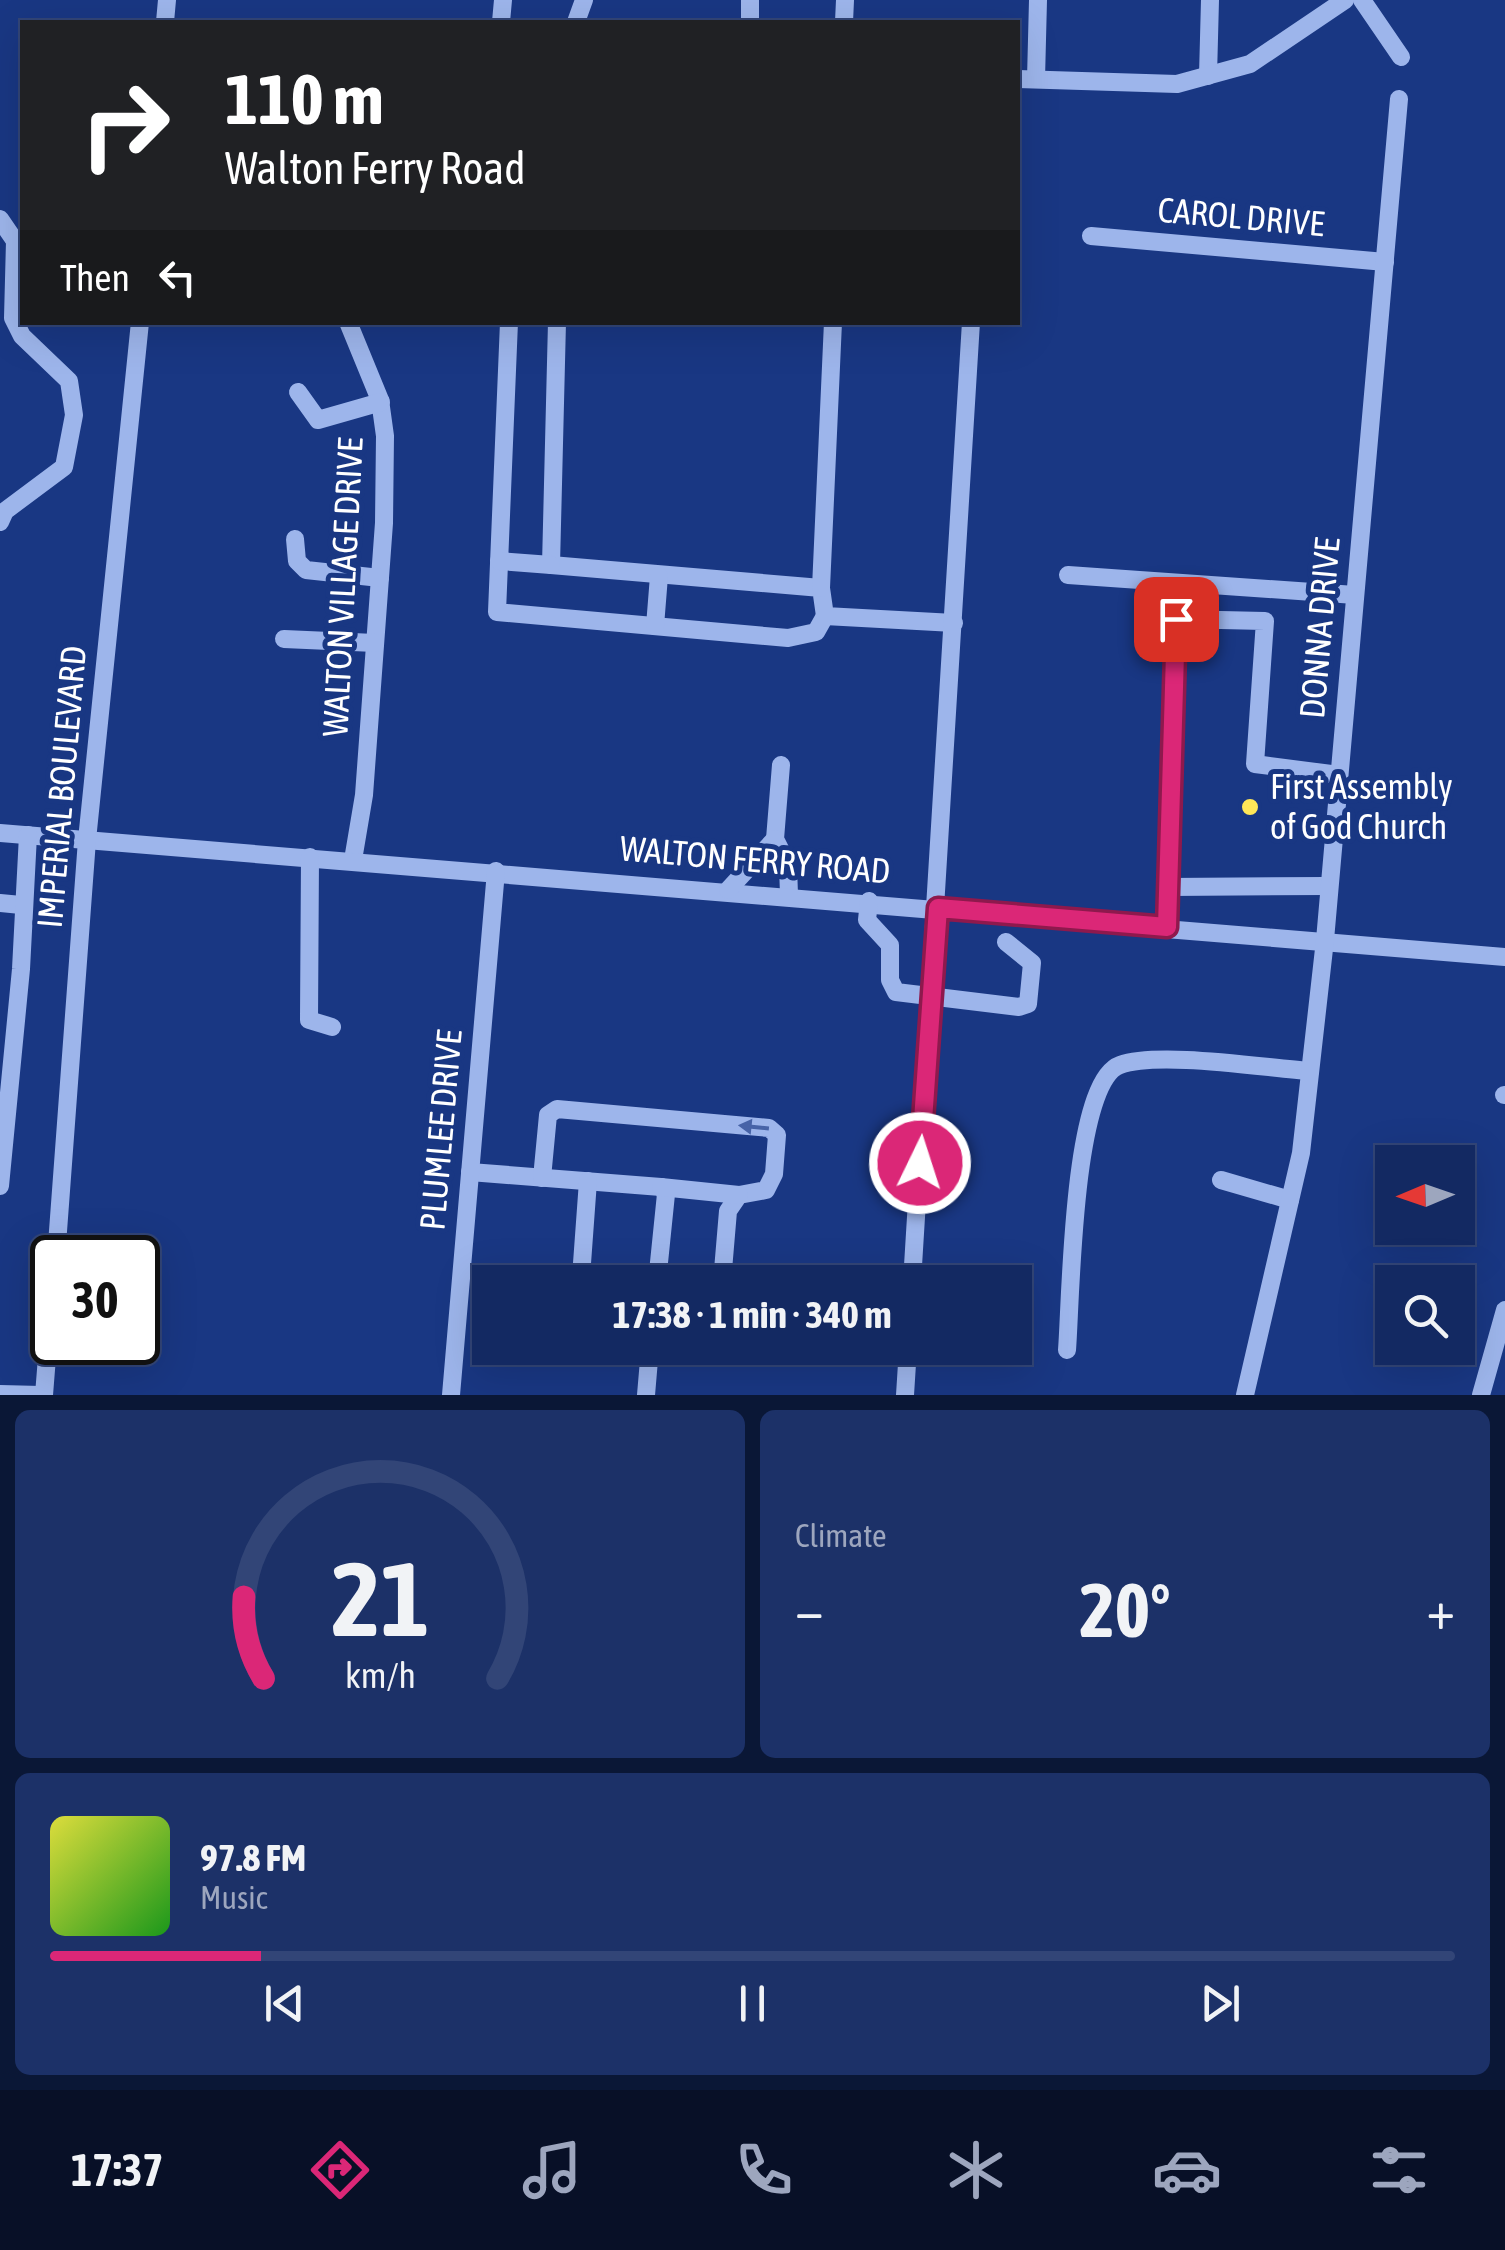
<!DOCTYPE html>
<meta charset="utf-8">
<style>
:root{--surface:#132962;--page:#1c3168;--text:#f1f3f6;--muted:#9da6be;--line:#324577;--accent:#db2777}
body{margin:0;font-family:"Asap Condensed",sans-serif;background:var(--page);color:var(--text);height:100vh;display:flex;flex-direction:column;font-size:38px;white-space:nowrap}
*{box-sizing:border-box;margin:0}
p{font-size:32px;color:var(--muted)}
.icon{flex:none;width:55px;height:55px;fill:none;stroke:currentColor;stroke-width:2;stroke-linecap:round;stroke-linejoin:round}
.map{position:relative;height:1395px;overflow:hidden}
.details{display:flex;flex-direction:column;gap:15px;padding:15px;background:#0a1736;flex:1}
.details>*{flex:none}
.hud{position:absolute;left:20px;top:20px;width:1000px;height:305px;border-radius:0px;box-shadow:0 10px 40px #0002,0 0 0 2px var(--line);background:#202124;color:#fff;overflow:hidden}
.needle{width:65px;rotate:268deg}
.controls{position:absolute;left:1375px;top:1145px;display:grid;gap:20px}
.controls a{display:grid;place-items:center;width:100px;height:100px;border-radius:0px;background:var(--surface);box-shadow:0 10px 40px #0002,0 0 0 2px var(--line);font-size:50px}
.speed{position:absolute;left:30px;top:1235px;display:flex;gap:20px;font-size:50px;font-weight:700;text-align:center}
.speed>*{display:grid;place-content:center;width:130px;height:130px;border-radius:50%;background:var(--surface);box-shadow:0 10px 40px #0002,0 0 0 2px var(--line);line-height:1}
.speed .limit{border:5px solid #111;border-radius:15px;background:#fff;color:#111}
.pin{position:absolute;display:grid;place-items:center;width:85px;height:85px;color:#fff;margin:-42px;border-radius:20px;box-shadow:0 5px 15px #0006}
.me{position:absolute;width:110px;margin:-55px;rotate:4deg;stroke-linejoin:round;filter:drop-shadow(0 0 8px #0008)}
.turn{display:flex;align-items:center;gap:35px;height:210px;padding:0 40px;font-size:45px}
.turn .icon{width:130px;height:130px;stroke-width:2.5}
.turn b{display:block;font-size:70px;line-height:85px}
.then{display:flex;align-items:center;height:95px;padding:0 40px;background:#0003;gap:20px;font-size:38px}
.big{font-size:75px;font-weight:700;line-height:1.1}
.details .widget{flex:1;display:flex;flex-direction:column;justify-content:center;gap:15px;min-width:0;padding:0 35px;border-radius:15px;background:var(--page)}
.details .dial{align-items:center;gap:0}
.dial svg{height:260px;overflow:visible;fill:none;stroke:var(--line);stroke-width:7;stroke-linecap:round;text-anchor:middle}
.dial text{fill:var(--text);stroke:none}
.song{display:flex;align-items:center;gap:30px}
.cover{width:120px;height:120px;border-radius:15px;background:linear-gradient(135deg,hsl(60 70% 55%),hsl(120 70% 35%))}
.played{height:10px;border-radius:5px;background:linear-gradient(90deg,var(--accent) 15%,var(--line) 15%)}
.keys{display:flex;justify-content:space-around;direction:ltr}
.heat{display:flex;justify-content:space-between;align-items:center;font-size:55px;direction:ltr}
.details .tiles{flex:1;display:grid;gap:15px;grid-template-columns:1fr 1fr}
.widget:last-child{grid-column:span 2}
.trip{position:absolute;left:472px;top:1265px;width:560px;height:100px;border-radius:0px;background:var(--surface);box-shadow:0 10px 40px #0002,0 0 0 2px var(--line);font-weight:700;line-height:100px;text-align:center}
.tab-bar{display:flex;height:160px;justify-content:space-around;align-items:center;background:#081027;color:var(--muted)}
.tab-bar .icon{width:70px;height:70px}
.tab-bar .current{color:var(--accent)}
.tab-bar b{font-size:45px;color:var(--text)}
.map>svg:first-child{display:block}
</style>
<div class="map">
<svg width="1505" height="1395" viewBox="0 0 1505 1395">
<rect width="100%" height="100%" fill="#193783"/>
<g fill="none" stroke-linecap="round" stroke-linejoin="round">
<g stroke="#9db5eb" stroke-width="18">
<polyline points="1362,0 1401,57"/>
<polyline points="165,22 167,0"/>
<polyline points="501,22 503,0"/>
<polyline points="576,22 584,0"/>
<polyline points="750,22 750,0"/>
<polyline points="844,22 845,0"/>
<polyline points="1208,76 1210,0"/>
<polyline points="1018,79 1177,84 1250,64 1345,0"/>
<polyline points="1036,79 1038,0"/>
<polyline points="0,219 15,241 13,318 22,336 69,381 74,415 64,467 5,511 0,522"/>
<polyline points="1091,236 1385,262"/>
<polyline points="348,322 380,400 385,436 384,523 364,795 353,860"/>
<polyline points="509,322 497,612 788,638 816,632 825,616"/>
<polyline points="557,322 551,565 821,588 825,616 954,623"/>
<polyline points="298,392 318,420 381,402"/>
<polyline points="295,539 297,561 306,570 380,578"/>
<polyline points="499,561 551,565"/>
<polyline points="1068,575 1355,595"/>
<polyline points="821,588 833,322"/>
<polyline points="655,626 659,576"/>
<polyline points="284,639 375,643"/>
<polyline points="781,765 775,839 788,865 789,895"/>
<polyline points="0,833 1505,957"/>
<polyline points="310,857 309,1020 332,1027"/>
<polyline points="1168,887 1327,886"/>
<polyline points="728,890 775,839"/>
<polyline points="869,901 867,920 890,945 890,980 896,992 1019,1007 1028,1004 1032,963 1006,942"/>
<polyline points="0,903 21,905"/>
<polyline points="1167,927 1176,619 1265,621 1255,764 1339,775"/>
<polyline points="1504,1095 1505,1095"/>
<polyline points="470,1172 661,1187 666,1194 657,1282"/>
<polyline points="542,1178 548,1115 557,1109 769,1128 777,1135 774,1174 766,1190 739,1195 728,1211 722,1282"/>
<polyline points="1221,1180 1290,1200"/>
<polyline points="0,1186 21,969 28,835"/>
<polyline points="661,1187 739,1195"/>
<polyline points="56,1258 87,840 140,322"/>
<polyline points="581,1277 588,1181"/>
<polyline points="912,1282 971,322"/>
<path d="M1067 1350C1071 1300 1072 1082 1120 1065 1159 1051 1265 1068 1310 1071"/>
<polyline points="0,1394 41,1395"/>
<polyline points="44,1395 52,1294"/>
<polyline points="451,1395 496,871"/>
<polyline points="646,1395 650,1348"/>
<polyline points="905,1395 908,1348"/>
<polyline points="1245,1395 1301,1153 1325,940 1399,99"/>
<polyline points="1481,1395 1505,1310"/>
</g>
</g>
<defs><path id="oneway-solid" d="M-6-.8H1V-3.2L6.5 0L1 3.2V.8H-6Z" transform="scale(2.5)"/></defs>
<use fill="#4763a7" href="#oneway-solid" transform="translate(754 1127) rotate(-174)"/>
<g fill="none" stroke-linecap="round" stroke-linejoin="round">
<defs>
<polyline id="route" points="920,1163 938,908 1167,927 1176,619"/>
</defs>
<use href="#route" stroke="#8e194d" stroke-width="25"/>
<use href="#route" stroke="#db2777" stroke-width="18"/>
</g>
<circle fill="#ffe758" stroke="#193783" stroke-width="4" cx="1250" cy="807" r="10"/>
<g text-anchor="middle" stroke-width="10" stroke-linejoin="round" paint-order="stroke">
<g font-size="35" fill="#fff" stroke="#193783">
<text transform="translate(1241 217) rotate(5)" y="12">CAROL DRIVE</text>
<text transform="translate(343 587) rotate(-87)" y="12">WALTON VILLAGE DRIVE</text>
<text transform="translate(1320 628) rotate(-85)" y="12">DONNA DRIVE</text>
<text transform="translate(62 787) rotate(-85)" y="12">IMPERIAL BOULEVARD</text>
<text transform="translate(755 860) rotate(5)" y="12">WALTON FERRY ROAD</text>
<text transform="translate(441 1130) rotate(-85)" y="12">PLUMLEE DRIVE</text>
</g>
<g font-size="35" fill="#fff" stroke="#193783" text-anchor="start">
<text x="1270" y="799">First Assembly<tspan x="1270" dy="40">of God Church</tspan></text>
</g>
</g>
</svg>
<div class="controls">
<a><svg class="needle" viewBox="-14 -14 28 28"><path d="M0-13l5 13h-10z" fill="#e53935"/><path d="M0 13l5-13h-10z" fill="#9da6be"/></svg></a>
<a><svg class="icon" aria-label="search" viewBox="0 0 24 24"><circle cx="10" cy="10" r="6"/><path d="M15 15l6 6"/></svg></a>
</div>
<div class="speed"><div class="limit">30</div></div>
<div class="pin" style="left:1176px;top:619px;background:#d93025"><svg class="icon" aria-label="arrive" viewBox="0 0 24 24"><path d="M6 21V4h12l-3 4 3 4H6"/></svg></div>
<svg class="me" style="left:920px;top:1163px" viewBox="-20 -20 40 40"><circle r="17" fill="#db2777" stroke="#fff" stroke-width="3"/><path d="M0-11L8 9 0 5-8 9z" fill="#fff"/></svg>
<div class="trip">17:38 · 1 min · 340 m</div>
<div class="hud">
<div class="turn"><svg class="icon" aria-label="right" viewBox="0 0 24 24"><path d="M7 20v-9h11M14 6l5 5-5 5"/></svg><div><b>110 m</b>Walton Ferry Road</div></div>
<div class="then">Then<svg class="icon" aria-label="left" viewBox="0 0 24 24"><path d="M17 20v-9H6M10 6l-5 5 5 5"/></svg></div>
</div>
</div>
<section class="details">
<div class="tiles">
<div class="widget dial"><svg viewBox="0 0 100 80">
<path d="M14 69A42 42 0 1 1 86 69"/>
<path d="M14 69A42 42 0 0 1 8 44" stroke="#db2777"/>
<text x="50" y="56" font-size="32" font-weight="700">21</text>
<text x="50" y="72" font-size="11">km/h</text>
</svg></div>
<div class="widget"><p>Climate</p>
<div class="heat"><a>−</a><b class="big">20°</b><a>+</a></div>
</div>
<div class="widget">
<div class="song"><i class="cover"></i><div><b>97.8 FM</b><p>Music</p></div></div>
<div class="played"></div>
<div class="keys"><svg class="icon" aria-label="previous" viewBox="0 0 24 24"><path d="M18 5L8 12l10 7zM5 5v14"/></svg><svg class="icon" aria-label="pause" viewBox="0 0 24 24"><path d="M8 5v14M16 5v14"/></svg><svg class="icon" aria-label="next" viewBox="0 0 24 24"><path d="M6 5l10 7-10 7zM19 5v14"/></svg></div>
</div>
</div>
</section>
<nav class="tab-bar">
<b>17:37</b>
<svg class="icon current" aria-label="directions" viewBox="0 0 24 24"><path d="M12 3l9 9-9 9-9-9zM9 14v-3h6M13 9l2 2-2 2"/></svg>
<svg class="icon" aria-label="music" viewBox="0 0 24 24"><path d="M9 18V5l10-2v13"/><circle cx="6" cy="18" r="3"/><circle cx="16" cy="16" r="3"/></svg>
<svg class="icon" aria-label="phone" viewBox="0 0 24 24"><path d="M5 4h4l2 5-3 2q2 4 5 5l2-3 5 2v4C11 20 4 13 5 4z"/></svg>
<svg class="icon" aria-label="climate" viewBox="0 0 24 24"><path d="M12 3v18M4 7l16 10M4 17L20 7"/></svg>
<svg class="icon" aria-label="car" viewBox="0 0 24 24"><path d="M5 17H2v-5l4-1 3-4h7l3 4 3 1v5h-3M9 17h6M6 11h13"/><circle cx="7" cy="17" r="2"/><circle cx="17" cy="17" r="2"/></svg>
<svg class="icon" aria-label="filters" viewBox="0 0 24 24"><path d="M4 7h16M4 17h16"/><circle cx="9" cy="7" r="2"/><circle cx="15" cy="17" r="2"/></svg>
</nav>
